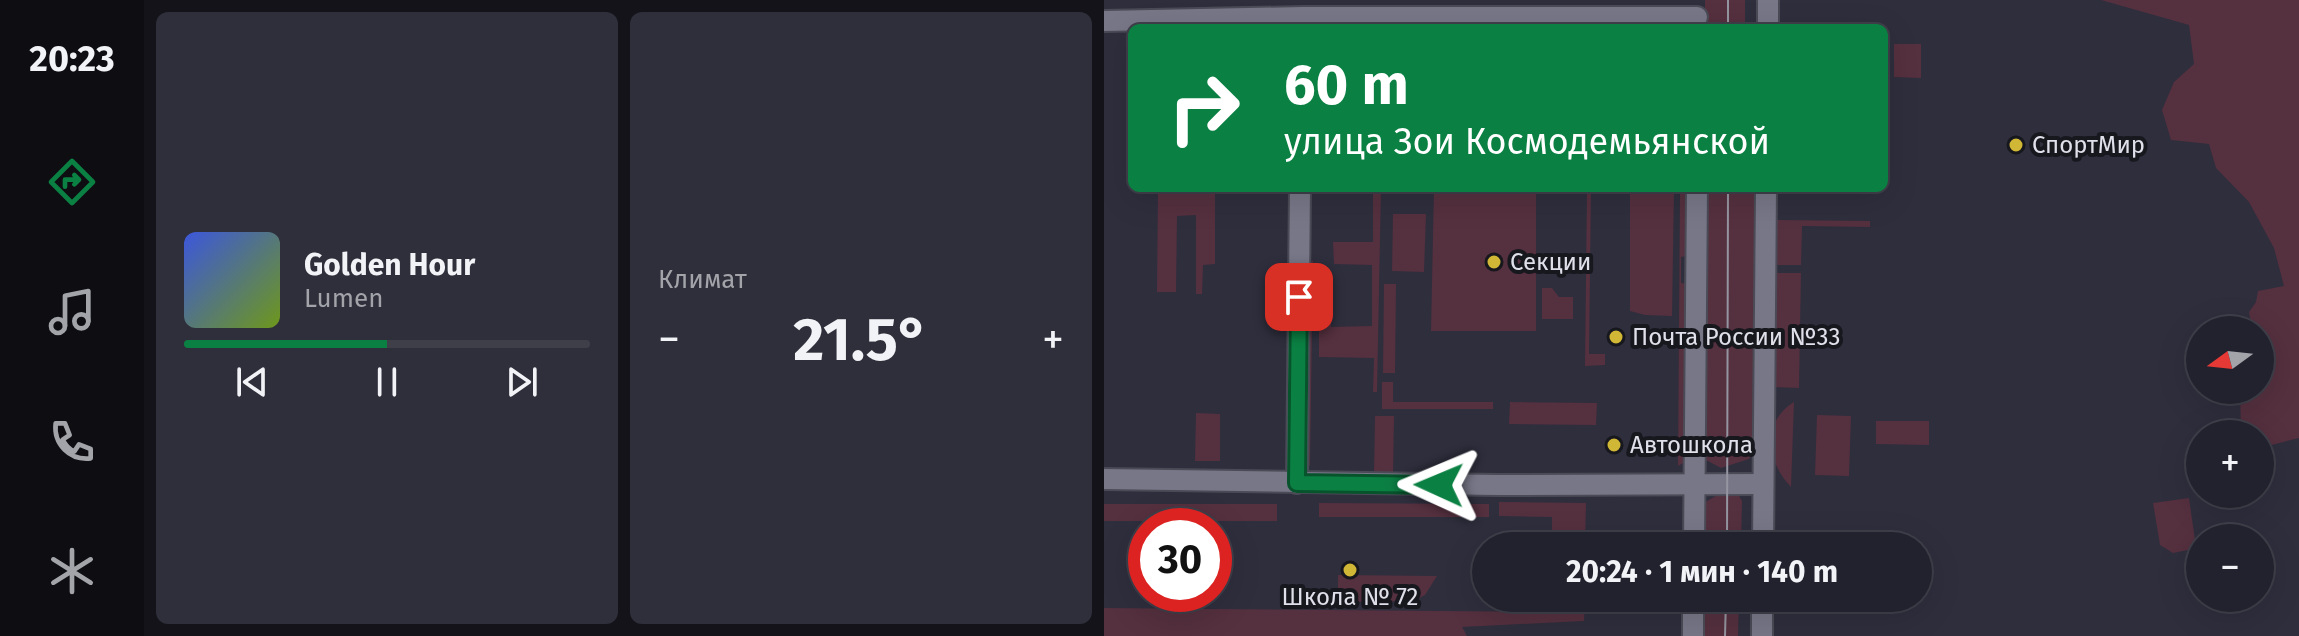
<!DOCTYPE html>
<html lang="ru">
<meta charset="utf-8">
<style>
:root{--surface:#22222e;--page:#2e2f3a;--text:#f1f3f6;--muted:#a2a4aa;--line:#3f3f4a;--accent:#0b8043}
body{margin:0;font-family:"Fira Sans",sans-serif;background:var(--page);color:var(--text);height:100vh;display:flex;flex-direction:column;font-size:30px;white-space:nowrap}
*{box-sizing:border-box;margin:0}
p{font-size:26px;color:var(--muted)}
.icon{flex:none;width:44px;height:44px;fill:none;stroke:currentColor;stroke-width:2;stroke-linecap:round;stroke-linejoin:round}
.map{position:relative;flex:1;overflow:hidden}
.side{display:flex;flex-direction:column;gap:12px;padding:12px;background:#131319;width:960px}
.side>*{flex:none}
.hud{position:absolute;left:24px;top:24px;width:760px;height:168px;border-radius:12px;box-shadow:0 8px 32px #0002,0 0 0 2px var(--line);background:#0b8043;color:#fff;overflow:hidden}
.needle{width:52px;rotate:255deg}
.buttons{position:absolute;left:1082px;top:316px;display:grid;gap:16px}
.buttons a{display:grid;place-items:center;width:88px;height:88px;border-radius:50%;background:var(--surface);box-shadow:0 8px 32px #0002,0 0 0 2px var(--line);font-size:40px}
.speed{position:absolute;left:24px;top:508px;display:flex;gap:16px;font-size:40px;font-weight:700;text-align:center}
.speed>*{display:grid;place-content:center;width:104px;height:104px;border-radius:50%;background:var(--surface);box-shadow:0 8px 32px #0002,0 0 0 2px var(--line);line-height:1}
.speed .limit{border:12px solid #d22;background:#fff;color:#111}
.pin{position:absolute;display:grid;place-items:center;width:68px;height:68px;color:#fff;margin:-34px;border-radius:16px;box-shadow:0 4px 12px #0006}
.me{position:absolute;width:88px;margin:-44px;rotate:271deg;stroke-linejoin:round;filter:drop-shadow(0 0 6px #0008)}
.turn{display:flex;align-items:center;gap:28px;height:168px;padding:0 24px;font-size:36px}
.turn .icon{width:104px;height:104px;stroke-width:2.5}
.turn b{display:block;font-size:56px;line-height:68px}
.big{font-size:60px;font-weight:700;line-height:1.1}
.side .tile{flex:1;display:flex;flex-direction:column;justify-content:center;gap:12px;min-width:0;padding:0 28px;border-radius:12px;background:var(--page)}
.song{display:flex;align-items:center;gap:24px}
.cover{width:96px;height:96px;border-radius:12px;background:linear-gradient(135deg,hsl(230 70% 55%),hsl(80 70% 35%))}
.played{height:8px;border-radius:4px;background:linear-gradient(90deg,var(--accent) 50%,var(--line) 50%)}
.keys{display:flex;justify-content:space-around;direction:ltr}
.heat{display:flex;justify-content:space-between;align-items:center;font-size:44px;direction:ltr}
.side .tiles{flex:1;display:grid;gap:12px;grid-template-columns:repeat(2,1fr)}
.trip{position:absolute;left:368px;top:532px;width:460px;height:80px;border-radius:40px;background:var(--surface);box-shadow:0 8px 32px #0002,0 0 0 2px var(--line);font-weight:700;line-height:80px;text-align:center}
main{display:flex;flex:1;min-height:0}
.dock{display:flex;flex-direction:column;width:144px;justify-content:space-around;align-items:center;background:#0e0e12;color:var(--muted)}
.dock .icon{width:56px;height:56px}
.dock .active{color:var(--accent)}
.dock b{font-size:36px;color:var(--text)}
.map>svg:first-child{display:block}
</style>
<main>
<nav class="dock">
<b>20:23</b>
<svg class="icon active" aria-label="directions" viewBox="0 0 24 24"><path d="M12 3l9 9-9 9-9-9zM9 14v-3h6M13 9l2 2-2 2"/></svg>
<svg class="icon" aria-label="music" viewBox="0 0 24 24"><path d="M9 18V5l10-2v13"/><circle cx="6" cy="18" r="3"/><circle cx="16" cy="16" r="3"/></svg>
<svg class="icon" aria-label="phone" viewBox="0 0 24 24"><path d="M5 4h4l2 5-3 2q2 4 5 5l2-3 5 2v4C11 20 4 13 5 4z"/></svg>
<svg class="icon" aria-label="climate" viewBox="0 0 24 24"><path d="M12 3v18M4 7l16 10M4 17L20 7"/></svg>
</nav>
<section class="side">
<div class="tiles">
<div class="tile">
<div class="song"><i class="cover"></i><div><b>Golden Hour</b><p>Lumen</p></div></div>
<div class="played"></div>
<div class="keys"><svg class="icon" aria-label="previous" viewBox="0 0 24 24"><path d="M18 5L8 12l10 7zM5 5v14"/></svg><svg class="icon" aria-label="pause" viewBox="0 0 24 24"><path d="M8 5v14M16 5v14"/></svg><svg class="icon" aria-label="next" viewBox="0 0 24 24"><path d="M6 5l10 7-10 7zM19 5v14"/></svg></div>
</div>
<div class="tile"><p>Климат</p>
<div class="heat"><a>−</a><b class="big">21.5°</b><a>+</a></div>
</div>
</div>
</section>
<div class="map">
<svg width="1195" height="636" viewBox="0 0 1195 636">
<rect width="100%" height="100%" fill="#2e2e3d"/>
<g fill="#55303f">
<rect x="601" y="0" width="40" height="28"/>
<polygon points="997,0 1195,0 1195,438 1156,448 1156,434 1137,434 1136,390 1156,390 1156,330 1148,330 1145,312 1152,302 1154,291 1180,286 1170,248 1145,202 1112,168 1105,144 1067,140 1058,110 1070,82 1090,64 1085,25"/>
<polygon points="790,44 817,44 817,78 790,77"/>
<polygon points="54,188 111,188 111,264 99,265 98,294 92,294 92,215 73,216 72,292 53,292"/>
<polygon points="269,188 277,188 273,392 269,392 270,358 215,357 215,272 227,272 227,327 268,326 268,265 230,264 229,242 269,242"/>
<polygon points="330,188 432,188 432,331 327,331"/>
<polygon points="483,188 487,188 485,354 501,354 501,365 481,366"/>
<polygon points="526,188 570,188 568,316 541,315 526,311"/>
<polygon points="576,188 588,188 588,255 577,257 577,283 586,284 584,460 574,466"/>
<polygon points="599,188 657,188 652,449 645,459 617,468 600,459"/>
<polygon points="289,214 322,214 320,272 288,271"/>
<polygon points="669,220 766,221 766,227 698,226 697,265 669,265"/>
<polygon points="209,260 206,466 198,459 201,268"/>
<polygon points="668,273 697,273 695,388 667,387"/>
<polygon points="280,284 292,284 291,373 279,373"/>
<polygon points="438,288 448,288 455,297 469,297 469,319 438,319"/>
<polygon points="278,382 289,382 289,402 389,402 389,409 278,409"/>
<polygon points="406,402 493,403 492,425 405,424"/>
<path d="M690 402 687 487C663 463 657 422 690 402Z"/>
<polygon points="92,413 116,414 116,461 91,461"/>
<polygon points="713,415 747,416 745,476 711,475"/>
<polygon points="271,416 290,416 289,475 270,475"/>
<polygon points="772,421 825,421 825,445 772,444"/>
<polygon points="617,493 634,494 638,501 637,546 596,546 598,504"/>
<polygon points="1085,498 1091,540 1084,550 1069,553 1056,545 1049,503"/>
<polygon points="395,502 482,503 481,546 448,546 448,517 395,516"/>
<polygon points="215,503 385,504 385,517 215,517"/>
<rect x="0" y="504" width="173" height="17"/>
<polygon points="234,575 333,576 321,595 310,601 234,602"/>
<polygon points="448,598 481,598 480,621 358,627 363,636 0,636 0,608 448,612"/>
<polygon points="595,598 635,598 634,636 595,636"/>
</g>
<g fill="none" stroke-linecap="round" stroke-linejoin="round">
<defs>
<g id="minor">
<polyline points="664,0 664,28"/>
<polyline points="0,21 199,17 593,17"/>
<polyline points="0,479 393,485 659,484"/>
<polyline points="193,483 196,188"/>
<polyline points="590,546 593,188"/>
<polyline points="659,546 662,188"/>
<polyline points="589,636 589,598"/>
<polyline points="658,636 658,598"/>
</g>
</defs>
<use href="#minor" stroke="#4b4b57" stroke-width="24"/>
<use href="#minor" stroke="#778" stroke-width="20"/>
<g stroke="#9595a1" stroke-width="2">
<polyline points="624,28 624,0"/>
<polyline points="623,546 624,188"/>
<polyline points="621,636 622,598"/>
</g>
</g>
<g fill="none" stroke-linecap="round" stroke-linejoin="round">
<defs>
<polyline id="route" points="195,297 193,483 335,485"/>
</defs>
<use href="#route" stroke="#07532c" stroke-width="20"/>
<use href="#route" stroke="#0b8043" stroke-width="14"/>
</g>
<g fill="#d1b736" stroke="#17171e" stroke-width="3">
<circle cx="912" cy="145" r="8"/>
<circle cx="390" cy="262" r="8"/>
<circle cx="512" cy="337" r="8"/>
<circle cx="510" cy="445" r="8"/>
<circle cx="246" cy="570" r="8"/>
</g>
<g text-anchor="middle" stroke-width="8" stroke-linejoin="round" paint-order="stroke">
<g font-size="24" fill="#e0e0ea" stroke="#17171e" text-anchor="start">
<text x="928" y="153">СпортМир</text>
<text x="406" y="270">Секции</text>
<text x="528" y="345">Почта России №33</text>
<text x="526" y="453">Автошкола</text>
<text x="246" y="605" text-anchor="middle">Школа № 72</text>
</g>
</g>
</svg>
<div class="buttons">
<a><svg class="needle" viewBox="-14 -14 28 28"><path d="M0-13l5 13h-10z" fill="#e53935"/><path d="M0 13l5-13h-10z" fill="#a2a4aa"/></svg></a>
<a>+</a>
<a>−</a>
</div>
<div class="speed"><div class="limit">30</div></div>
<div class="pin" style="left:195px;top:297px;background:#d93025"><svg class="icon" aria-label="arrive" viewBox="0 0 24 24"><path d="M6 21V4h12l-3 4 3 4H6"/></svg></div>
<svg class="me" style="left:335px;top:485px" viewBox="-20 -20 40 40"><path d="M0-17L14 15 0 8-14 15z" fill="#0b8043" stroke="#fff" stroke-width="4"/></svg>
<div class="trip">20:24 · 1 мин · 140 m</div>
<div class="hud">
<div class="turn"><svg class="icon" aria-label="right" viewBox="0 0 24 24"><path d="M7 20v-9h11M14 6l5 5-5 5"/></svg><div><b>60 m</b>улица Зои Космодемьянской</div></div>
</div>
</div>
</main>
